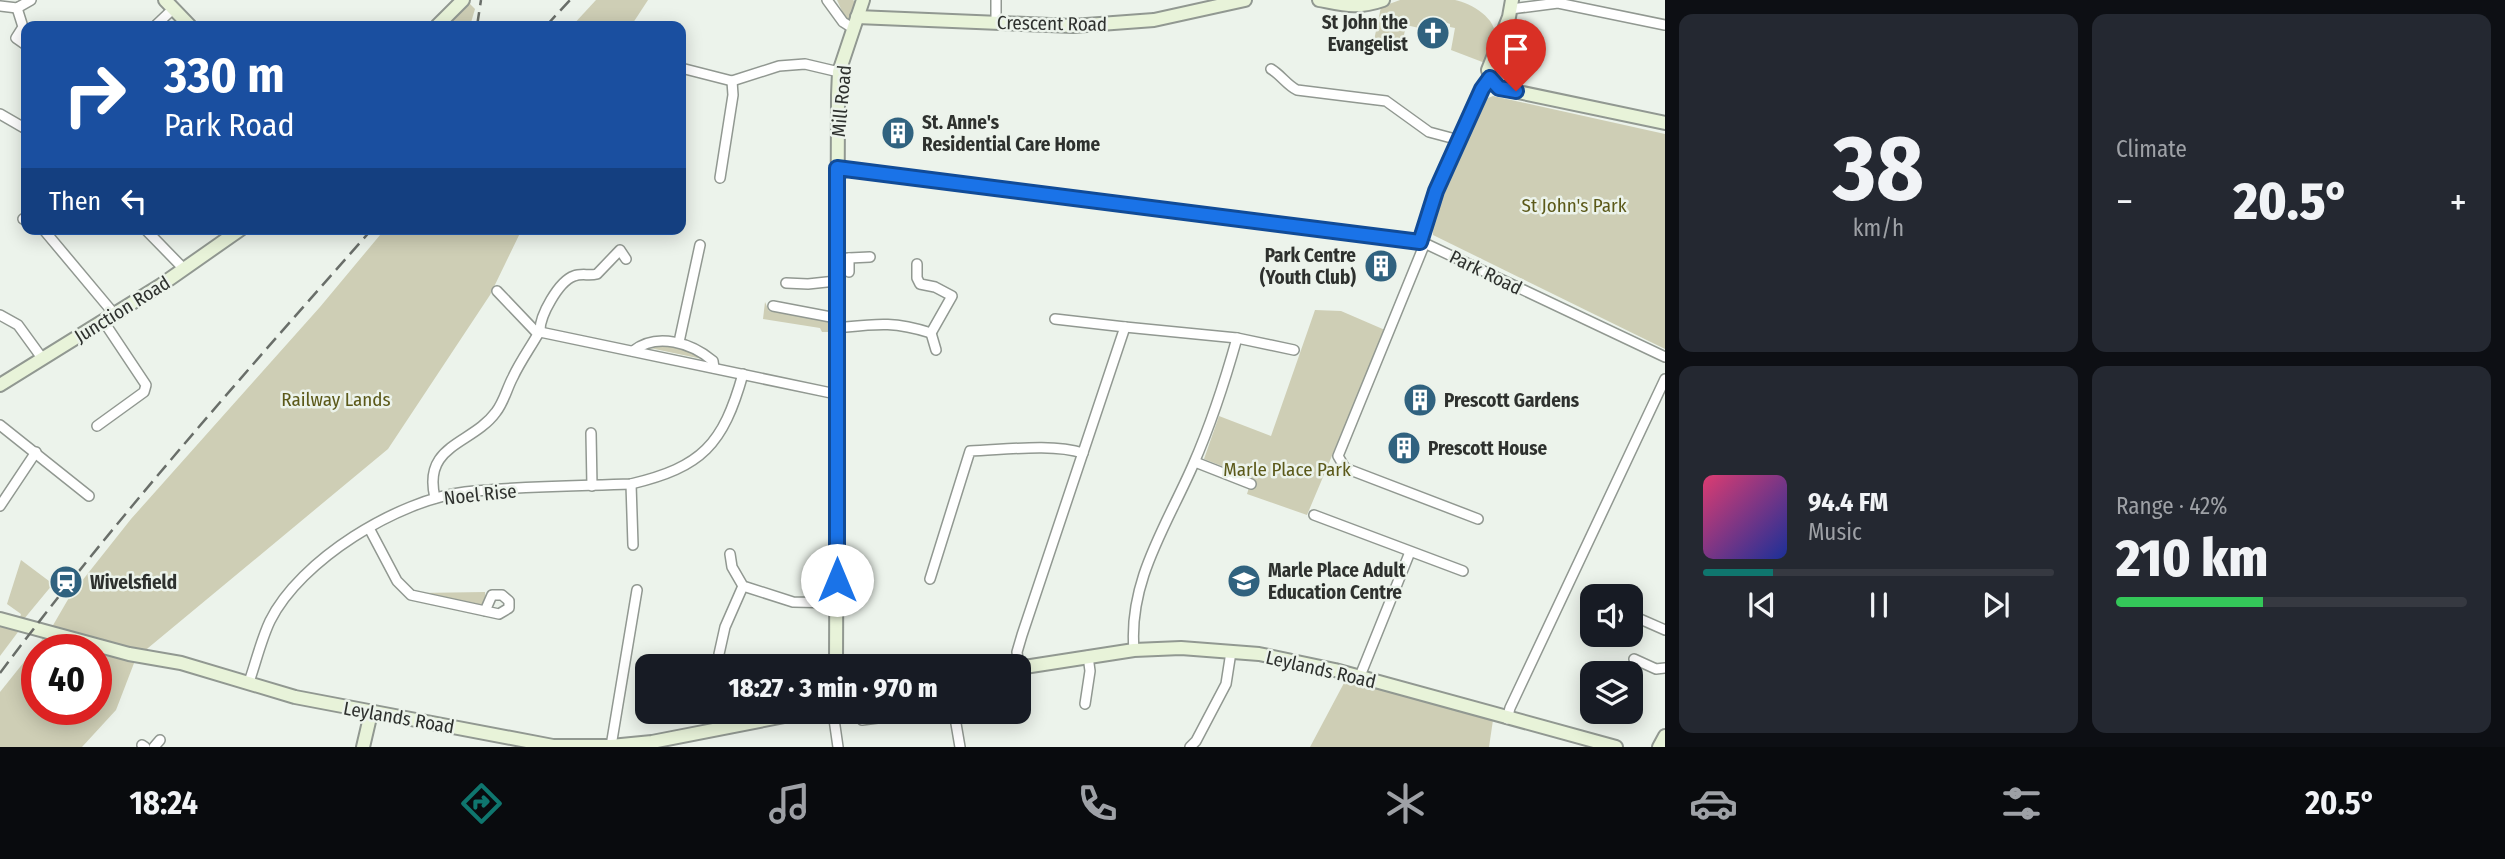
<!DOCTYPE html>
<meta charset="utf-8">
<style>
:root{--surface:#171b24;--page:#242831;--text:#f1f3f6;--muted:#9ea1a6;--line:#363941;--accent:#0f766e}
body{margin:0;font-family:"Fira Sans Condensed",sans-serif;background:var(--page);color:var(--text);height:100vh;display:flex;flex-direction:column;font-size:26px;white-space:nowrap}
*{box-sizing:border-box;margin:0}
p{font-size:23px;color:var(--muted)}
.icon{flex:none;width:38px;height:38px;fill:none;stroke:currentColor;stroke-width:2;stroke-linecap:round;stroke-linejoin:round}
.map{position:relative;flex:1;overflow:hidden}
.drawer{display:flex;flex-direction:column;gap:14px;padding:14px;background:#0d0f14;width:840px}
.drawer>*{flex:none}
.top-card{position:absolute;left:21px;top:21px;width:665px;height:214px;border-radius:14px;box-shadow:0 4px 18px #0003;background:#1a4fa0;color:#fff;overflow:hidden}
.controls{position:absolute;left:1580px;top:584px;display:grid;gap:14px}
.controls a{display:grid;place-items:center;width:63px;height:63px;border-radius:14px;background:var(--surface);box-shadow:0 4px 18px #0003;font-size:35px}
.speed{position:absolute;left:21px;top:634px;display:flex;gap:14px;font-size:35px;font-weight:700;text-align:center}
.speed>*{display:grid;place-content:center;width:91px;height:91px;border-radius:50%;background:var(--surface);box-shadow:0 4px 18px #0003;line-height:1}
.speed .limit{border:10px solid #d22;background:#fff;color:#111}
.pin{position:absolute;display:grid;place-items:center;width:60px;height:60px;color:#fff;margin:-72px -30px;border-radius:50% 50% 50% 0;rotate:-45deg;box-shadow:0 0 7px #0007}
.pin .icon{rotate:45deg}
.me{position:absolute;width:77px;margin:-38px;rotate:0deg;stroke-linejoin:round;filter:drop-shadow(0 0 5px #0008)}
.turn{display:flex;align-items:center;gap:24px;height:147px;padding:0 28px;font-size:32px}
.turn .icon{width:91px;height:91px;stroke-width:2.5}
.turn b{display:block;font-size:49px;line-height:60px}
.then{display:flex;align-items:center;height:66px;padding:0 28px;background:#0003;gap:14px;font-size:26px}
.big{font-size:52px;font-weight:800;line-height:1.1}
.drawer .widget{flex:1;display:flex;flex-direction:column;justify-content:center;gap:10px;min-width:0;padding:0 24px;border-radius:14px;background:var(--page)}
.drawer .dial{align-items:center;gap:0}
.dial b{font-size:91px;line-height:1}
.song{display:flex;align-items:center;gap:21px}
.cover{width:84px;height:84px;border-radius:10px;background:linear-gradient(135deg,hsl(340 70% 55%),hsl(230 70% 35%))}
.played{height:7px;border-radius:4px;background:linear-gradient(90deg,var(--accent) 20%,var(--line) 20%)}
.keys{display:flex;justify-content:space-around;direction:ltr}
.heat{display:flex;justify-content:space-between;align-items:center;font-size:38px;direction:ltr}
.charge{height:10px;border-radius:5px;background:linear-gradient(90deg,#34c759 42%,var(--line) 0)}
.drawer .tiles{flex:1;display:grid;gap:14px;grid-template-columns:repeat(2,1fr)}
.trip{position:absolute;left:635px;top:654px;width:396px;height:70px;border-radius:14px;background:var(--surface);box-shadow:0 4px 18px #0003;font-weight:800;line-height:70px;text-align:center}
.dock{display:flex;height:112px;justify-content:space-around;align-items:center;background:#090b0e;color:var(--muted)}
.dock .icon{width:49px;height:49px}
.dock .on{color:var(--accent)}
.dock b{font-size:32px;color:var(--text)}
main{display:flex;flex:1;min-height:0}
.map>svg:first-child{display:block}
</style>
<main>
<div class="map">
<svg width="1665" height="747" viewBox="0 0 1665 747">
<rect width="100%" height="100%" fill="#ecf3eb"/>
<g fill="#ceceb5" fill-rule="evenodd">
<polygon points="596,0 648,0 631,26 572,26"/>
<polygon points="837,0 853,0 857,3 849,21 846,20"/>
<path d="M1400 0C1417 0 1438 0 1455 0 1471 3 1498 19 1495 38 1494 46 1489 55 1485 63L1451 50 1455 28 1450 27V24L1447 23 1446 26 1435 24 1436 19 1427 17 1425 23 1420 22 1419 28 1406 25 1401 50 1373 45 1381 7Z"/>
<polygon points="469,3 475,9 470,26 446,26"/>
<polygon points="1493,96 1665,134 1665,349 1433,235 1433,219 1478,111 1483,100"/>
<path d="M385 229H522L490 295 388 449 136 658 116 710 82 747H0V692L52 627 70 596 131 519 320 307ZM37 649H96V709H37Z"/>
<polygon points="765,302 769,311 830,321 830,332 822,332 820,328 763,319"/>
<polygon points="1315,310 1341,311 1385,330 1307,515 1247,494 1252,478 1204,459 1219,416 1271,436"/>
<path d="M653 345C674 345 688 350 707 360L645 347Z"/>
<polygon points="21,560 53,584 24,619 20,618 21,614 7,604"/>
<polygon points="485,592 486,603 482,606 418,593"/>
<polygon points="0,625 18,632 0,656"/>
<polygon points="1344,683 1356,683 1493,720 1489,747 1310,747"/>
</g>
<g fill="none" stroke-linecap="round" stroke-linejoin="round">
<defs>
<g id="street">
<polyline points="827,0 843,22 854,29"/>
<polyline points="0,6 17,8 31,0"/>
<polyline points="17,8 23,27 16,38 26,45"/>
<polyline points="1511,9 1558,3 1665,25"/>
<polyline points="996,23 996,0"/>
<polyline points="155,26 174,8"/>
<polyline points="681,68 732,81 779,66 805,64 839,72"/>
<path d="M1271 69C1281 75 1287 85 1297 90L1386 101 1429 132 1459 140"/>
<polyline points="0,114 26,129"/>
<polyline points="837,168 1420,241 1665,357"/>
<polyline points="720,178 733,95 732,81"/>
<polyline points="23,219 26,217"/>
<polyline points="43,229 115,315"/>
<polyline points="145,229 184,269"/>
<polyline points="1420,241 1436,191 1482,89 1490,77"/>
<polyline points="1425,243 1338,456 1345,468 1478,519"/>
<polyline points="849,258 870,257"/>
<polyline points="836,259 849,258 849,272"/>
<polyline points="786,283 808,284 836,281"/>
<polyline points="497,291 538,334"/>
<polyline points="773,306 836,318"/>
<polyline points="0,315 18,325 42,358"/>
<polyline points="1125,327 1237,338 1294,350"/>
<path d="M836 328C877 324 892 321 931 333L952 296 935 287 920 284 917 278V264"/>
<path d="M540 332C539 316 559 281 574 276 581 273 589 276 597 274L620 250 626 259"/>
<polyline points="931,333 936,350"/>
<polyline points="538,334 540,332 836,394"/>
<polyline points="679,342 700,245"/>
<path d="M633 351C657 332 692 343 713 361L714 368"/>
<polyline points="0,425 89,496"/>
<polyline points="97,426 144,392 146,385 104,322"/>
<polyline points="591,433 592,486"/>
<polyline points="1195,462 1251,484"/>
<polyline points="631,484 633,545"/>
<path d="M435 498C422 444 472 445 496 412 504 402 507 388 513 377 520 362 530 348 538 334"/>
<polyline points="0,506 36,452"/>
<polyline points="1314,515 1463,571"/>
<polyline points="369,528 397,581 411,595 499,614 509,608 509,601 502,595 492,595 485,611"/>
<polyline points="730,554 732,567 743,586 793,602 837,603"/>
<path d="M930 579 970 451C1003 450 1052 443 1083 453"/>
<polyline points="1640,619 1665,630"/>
<path d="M1134 650C1128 581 1167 525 1193 465 1211 424 1225 381 1237 338"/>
<polyline points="719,654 725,627 743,586"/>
<polyline points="1634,659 1656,669 1665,668"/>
<polyline points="1019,668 1017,652 1022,635 1125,327 1055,319"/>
<polyline points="1360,676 1410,552"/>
<path d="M249 682C256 662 261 640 270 621 300 560 398 500 465 492 520 486 576 486 631 484 702 467 723 445 743 374"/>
<polyline points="1085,704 1090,671 1088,656"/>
<polyline points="1018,707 1025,708"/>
<polyline points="833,712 838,747"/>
<polyline points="954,712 960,747"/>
<polyline points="1507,719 1510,708 1665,379"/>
<polyline points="862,720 916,713 947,712"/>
<polyline points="142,745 145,747"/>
<polyline points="611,746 637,590"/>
<polyline points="154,747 160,740"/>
<polyline points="1190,747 1196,741 1226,684 1231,652"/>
</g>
<g id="secondary">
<polyline points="165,0 190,26"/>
<path d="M1319 0C1345 5 1357 9 1383 0"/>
<polyline points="1512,0 1509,17 1488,70 1492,82 1499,88 1665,123"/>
<polyline points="857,17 1073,26 1154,20 1245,0"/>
<polyline points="437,26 463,0"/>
<polyline points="0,385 161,285 241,229"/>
<polyline points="0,619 129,654 181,663 295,697 553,746 611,746 652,742 805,712"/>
<polyline points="836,667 838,95 839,72 863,0"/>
<polyline points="1018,668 1134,650 1181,648 1259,654 1335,670 1616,747"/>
<polyline points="363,747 371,713"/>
<polyline points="1659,747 1665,736"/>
</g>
</defs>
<use href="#street" stroke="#919891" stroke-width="12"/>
<use href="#secondary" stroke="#919891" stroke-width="16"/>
<use href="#street" stroke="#fff" stroke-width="9"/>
<use href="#secondary" stroke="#e8f3d9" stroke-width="12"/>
<g stroke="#696e69" stroke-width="2.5" stroke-dasharray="14 7" stroke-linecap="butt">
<polyline points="477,26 481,0"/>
<polyline points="546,26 570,0"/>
<path d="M0 673C116 518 244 374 372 229"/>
</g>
</g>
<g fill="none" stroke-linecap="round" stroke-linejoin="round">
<defs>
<polyline id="route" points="837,580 837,168 1420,242 1436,191 1482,89 1490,78 1499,88 1516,91"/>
</defs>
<use href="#route" stroke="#114b97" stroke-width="18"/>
<use href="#route" stroke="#1a73e8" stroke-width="12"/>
</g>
<defs>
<symbol id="church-disc" viewBox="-11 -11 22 22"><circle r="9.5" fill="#30627f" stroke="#ecf3eb"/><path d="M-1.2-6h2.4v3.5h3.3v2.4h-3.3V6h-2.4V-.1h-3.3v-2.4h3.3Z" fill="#fff"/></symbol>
<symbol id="building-disc" viewBox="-11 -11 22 22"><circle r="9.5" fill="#30627f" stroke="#ecf3eb"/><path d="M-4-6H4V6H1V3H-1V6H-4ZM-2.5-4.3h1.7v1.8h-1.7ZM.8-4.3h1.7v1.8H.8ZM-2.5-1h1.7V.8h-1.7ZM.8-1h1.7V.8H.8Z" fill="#fff"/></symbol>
<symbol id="university-disc" viewBox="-11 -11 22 22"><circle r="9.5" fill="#30627f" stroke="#ecf3eb"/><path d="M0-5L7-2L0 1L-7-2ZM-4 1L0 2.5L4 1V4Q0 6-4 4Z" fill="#fff"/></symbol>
<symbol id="station-disc" viewBox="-11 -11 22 22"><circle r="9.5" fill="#30627f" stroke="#ecf3eb"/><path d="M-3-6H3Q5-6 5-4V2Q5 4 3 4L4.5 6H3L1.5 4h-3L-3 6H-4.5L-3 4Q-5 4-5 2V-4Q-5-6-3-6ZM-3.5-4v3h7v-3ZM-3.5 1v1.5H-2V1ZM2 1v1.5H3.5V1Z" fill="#fff"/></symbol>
</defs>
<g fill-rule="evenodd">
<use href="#church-disc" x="1414" y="14" width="38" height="38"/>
<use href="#building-disc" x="879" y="114" width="38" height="38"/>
<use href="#building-disc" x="1362" y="247" width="38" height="38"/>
<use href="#building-disc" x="1401" y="381" width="38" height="38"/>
<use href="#building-disc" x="1385" y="429" width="38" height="38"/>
<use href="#university-disc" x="1225" y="562" width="38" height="38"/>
<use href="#station-disc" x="47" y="563" width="38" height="38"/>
</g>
<g text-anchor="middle" stroke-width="5" stroke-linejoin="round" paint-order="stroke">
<g font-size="19" font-weight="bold" fill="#2e312e" stroke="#ecf3eb" text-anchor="start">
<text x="1408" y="29" text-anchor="end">St John the<tspan x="1408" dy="22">Evangelist</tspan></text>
<text x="922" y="129">St. Anne's<tspan x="922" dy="22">Residential Care Home</tspan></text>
<text x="1356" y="262" text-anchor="end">Park Centre<tspan x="1356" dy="22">(Youth Club)</tspan></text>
<text x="1444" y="407">Prescott Gardens</text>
<text x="1428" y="455">Prescott House</text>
<text x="1268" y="577">Marle Place Adult<tspan x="1268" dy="22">Education Centre</tspan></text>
<text x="90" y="589">Wivelsfield</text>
</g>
<g font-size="19" fill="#2e312e" stroke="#ecf3eb">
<text transform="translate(1052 23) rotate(1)" y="7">Crescent Road</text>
<text transform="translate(841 101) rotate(-85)" y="7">Mill Road</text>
<text transform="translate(1486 272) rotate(26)" y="7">Park Road</text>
<text transform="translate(122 309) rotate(-32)" y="7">Junction Road</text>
<text transform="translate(480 494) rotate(-6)" y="7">Noel Rise</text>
<text transform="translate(1321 669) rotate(13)" y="7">Leylands Road</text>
<text transform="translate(399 717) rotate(10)" y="7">Leylands Road</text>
</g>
<g font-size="19" fill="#5b5919" stroke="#ecf3eb">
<text x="1574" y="212">St John's Park</text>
<text x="336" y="406">Railway Lands</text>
<text x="1287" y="476">Marle Place Park</text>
</g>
</g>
</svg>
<div class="controls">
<a><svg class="icon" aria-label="sound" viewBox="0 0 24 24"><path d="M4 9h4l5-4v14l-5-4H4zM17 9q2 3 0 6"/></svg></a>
<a><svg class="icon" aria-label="layers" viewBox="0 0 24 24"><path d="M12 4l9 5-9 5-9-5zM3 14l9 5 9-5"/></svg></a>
</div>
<div class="speed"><div class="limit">40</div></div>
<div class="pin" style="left:1516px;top:91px;background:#d93025"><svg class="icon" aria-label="arrive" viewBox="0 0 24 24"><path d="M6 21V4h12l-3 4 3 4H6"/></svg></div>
<svg class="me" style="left:837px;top:580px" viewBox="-20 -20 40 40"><circle r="19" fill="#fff"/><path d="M0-13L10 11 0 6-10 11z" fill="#1a73e8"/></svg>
<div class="trip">18:27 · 3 min · 970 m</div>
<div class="top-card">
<div class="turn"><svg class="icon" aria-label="right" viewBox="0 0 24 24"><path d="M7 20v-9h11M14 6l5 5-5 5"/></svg><div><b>330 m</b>Park Road</div></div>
<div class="then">Then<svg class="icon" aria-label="left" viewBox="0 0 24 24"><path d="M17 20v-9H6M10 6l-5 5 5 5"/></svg></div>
</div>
</div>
<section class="drawer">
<div class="tiles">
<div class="widget dial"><b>38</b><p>km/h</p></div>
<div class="widget"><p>Climate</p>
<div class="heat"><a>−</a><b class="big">20.5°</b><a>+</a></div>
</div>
<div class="widget">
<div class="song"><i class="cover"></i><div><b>94.4 FM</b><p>Music</p></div></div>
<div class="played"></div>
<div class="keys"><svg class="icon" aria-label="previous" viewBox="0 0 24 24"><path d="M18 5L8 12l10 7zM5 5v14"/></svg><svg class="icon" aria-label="pause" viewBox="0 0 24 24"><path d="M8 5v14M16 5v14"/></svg><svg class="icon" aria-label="next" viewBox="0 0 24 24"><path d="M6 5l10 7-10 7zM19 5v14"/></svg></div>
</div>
<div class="widget"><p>Range · 42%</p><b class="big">210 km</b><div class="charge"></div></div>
</div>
</section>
</main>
<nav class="dock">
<b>18:24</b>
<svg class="icon on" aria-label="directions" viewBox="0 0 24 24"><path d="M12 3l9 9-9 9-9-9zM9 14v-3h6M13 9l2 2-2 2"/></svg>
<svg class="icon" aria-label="music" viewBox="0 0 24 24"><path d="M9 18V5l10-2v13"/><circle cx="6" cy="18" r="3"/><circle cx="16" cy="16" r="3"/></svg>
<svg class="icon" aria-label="phone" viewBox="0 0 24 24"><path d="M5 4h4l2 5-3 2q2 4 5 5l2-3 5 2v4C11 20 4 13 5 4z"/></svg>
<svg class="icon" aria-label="climate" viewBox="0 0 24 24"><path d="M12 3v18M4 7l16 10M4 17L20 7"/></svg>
<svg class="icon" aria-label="car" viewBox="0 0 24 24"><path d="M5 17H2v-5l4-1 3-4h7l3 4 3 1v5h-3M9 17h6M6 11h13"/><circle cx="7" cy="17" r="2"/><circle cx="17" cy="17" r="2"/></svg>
<svg class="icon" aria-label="filters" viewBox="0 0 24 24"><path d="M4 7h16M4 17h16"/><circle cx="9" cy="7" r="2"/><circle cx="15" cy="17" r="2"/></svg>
<b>20.5°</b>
</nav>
